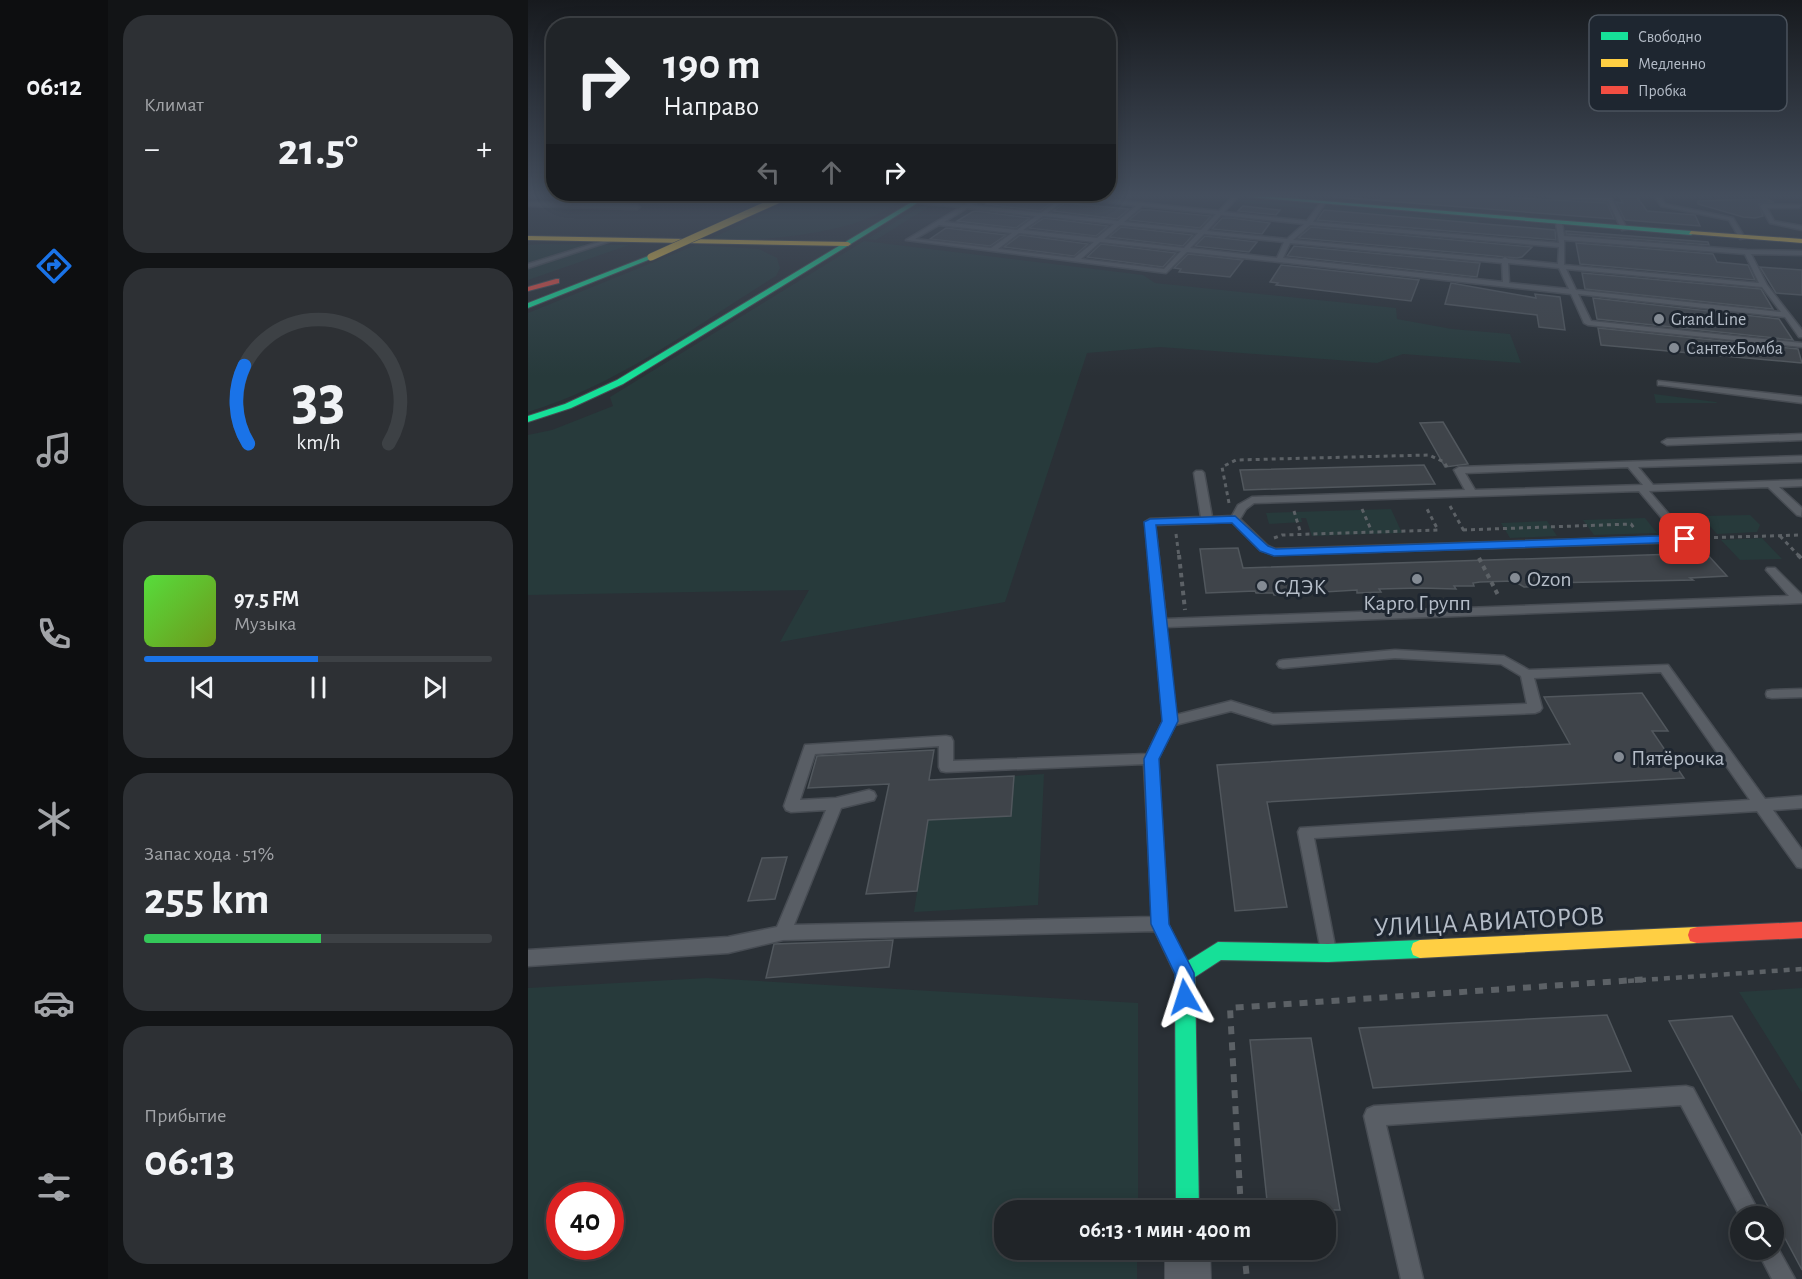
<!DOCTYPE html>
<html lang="ru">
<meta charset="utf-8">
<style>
:root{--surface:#202428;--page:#2d3034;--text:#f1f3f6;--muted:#a2a4a8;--line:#3d4145;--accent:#1a73e8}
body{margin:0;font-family:"Alegreya Sans",sans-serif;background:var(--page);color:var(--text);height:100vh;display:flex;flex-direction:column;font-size:22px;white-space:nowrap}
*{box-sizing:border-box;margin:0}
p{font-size:20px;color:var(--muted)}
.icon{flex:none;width:33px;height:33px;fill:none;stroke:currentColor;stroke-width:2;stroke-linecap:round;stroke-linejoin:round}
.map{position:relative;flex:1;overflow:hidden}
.side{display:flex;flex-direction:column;gap:15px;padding:15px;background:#121416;width:420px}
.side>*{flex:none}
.guide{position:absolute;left:18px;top:18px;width:570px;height:183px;border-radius:24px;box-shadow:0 3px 15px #0003,0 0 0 2px var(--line);background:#202428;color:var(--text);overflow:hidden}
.tools{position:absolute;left:1202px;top:1206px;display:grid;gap:12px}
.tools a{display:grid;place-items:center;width:54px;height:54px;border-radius:50%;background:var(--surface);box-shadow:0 3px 15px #0003,0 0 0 2px var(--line);font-size:30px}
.speed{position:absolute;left:18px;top:1182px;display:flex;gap:12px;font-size:30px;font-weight:700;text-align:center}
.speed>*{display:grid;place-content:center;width:78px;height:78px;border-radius:50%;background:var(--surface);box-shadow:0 3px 15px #0003,0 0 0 2px var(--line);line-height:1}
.speed .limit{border:9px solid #d22;background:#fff;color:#111}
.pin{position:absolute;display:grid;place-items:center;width:51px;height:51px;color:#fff;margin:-26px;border-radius:12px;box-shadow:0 3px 9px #0006}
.me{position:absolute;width:66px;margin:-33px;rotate:354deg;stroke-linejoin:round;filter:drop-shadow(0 0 4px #0008)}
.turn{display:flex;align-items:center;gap:21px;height:126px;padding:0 18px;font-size:27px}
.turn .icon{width:78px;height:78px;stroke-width:2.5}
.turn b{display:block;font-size:42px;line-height:51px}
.lanes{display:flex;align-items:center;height:57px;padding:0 18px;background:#0003;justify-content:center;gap:30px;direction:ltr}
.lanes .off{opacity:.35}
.big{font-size:45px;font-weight:600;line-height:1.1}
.side .tile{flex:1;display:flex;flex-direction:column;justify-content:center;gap:9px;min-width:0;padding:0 21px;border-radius:24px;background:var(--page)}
.side .dial{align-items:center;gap:0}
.dial svg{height:156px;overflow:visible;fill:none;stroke:var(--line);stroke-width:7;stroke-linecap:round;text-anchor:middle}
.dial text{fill:var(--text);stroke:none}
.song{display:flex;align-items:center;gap:18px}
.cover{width:72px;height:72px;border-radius:9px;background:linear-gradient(135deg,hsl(110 70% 55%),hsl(80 70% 35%))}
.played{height:6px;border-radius:3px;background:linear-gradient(90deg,var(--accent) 50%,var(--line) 50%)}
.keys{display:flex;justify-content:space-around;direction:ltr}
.heat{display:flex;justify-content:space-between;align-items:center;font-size:33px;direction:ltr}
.charge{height:9px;border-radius:4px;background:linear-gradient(90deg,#34c759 51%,var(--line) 0)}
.trip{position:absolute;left:466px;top:1200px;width:342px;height:60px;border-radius:24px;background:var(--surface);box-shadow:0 3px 15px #0003,0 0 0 2px var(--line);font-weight:600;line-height:60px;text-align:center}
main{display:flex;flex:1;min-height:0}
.dock{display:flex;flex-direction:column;width:108px;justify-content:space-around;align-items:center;background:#0d0e10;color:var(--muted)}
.dock .icon{width:42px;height:42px}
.dock .on{color:var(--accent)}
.dock b{font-size:27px;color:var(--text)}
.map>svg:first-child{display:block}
</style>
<main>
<nav class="dock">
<b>06:12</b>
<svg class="icon on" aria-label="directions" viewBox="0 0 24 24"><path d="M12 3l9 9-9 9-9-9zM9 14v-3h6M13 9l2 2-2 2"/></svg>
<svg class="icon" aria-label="music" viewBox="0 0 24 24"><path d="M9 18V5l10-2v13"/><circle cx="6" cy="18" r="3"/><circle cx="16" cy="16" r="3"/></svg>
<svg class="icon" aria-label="phone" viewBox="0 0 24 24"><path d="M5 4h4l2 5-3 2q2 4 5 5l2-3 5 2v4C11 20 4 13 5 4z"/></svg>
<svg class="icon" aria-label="climate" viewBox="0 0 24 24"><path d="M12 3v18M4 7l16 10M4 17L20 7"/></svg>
<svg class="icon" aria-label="car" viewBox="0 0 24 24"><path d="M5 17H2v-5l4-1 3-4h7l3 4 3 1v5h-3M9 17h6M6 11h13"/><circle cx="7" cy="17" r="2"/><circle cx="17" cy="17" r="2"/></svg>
<svg class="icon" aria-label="filters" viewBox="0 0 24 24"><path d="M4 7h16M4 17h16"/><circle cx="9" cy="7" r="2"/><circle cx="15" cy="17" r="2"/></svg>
</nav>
<section class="side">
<div class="tile"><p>Климат</p>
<div class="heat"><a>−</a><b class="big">21.5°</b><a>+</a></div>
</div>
<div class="tile dial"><svg viewBox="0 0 100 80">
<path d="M14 69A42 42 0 1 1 86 69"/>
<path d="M14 69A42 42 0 0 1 12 29" stroke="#1a73e8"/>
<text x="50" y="56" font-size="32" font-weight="700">33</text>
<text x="50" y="72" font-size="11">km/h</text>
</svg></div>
<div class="tile">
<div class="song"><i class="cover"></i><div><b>97.5 FM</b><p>Музыка</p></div></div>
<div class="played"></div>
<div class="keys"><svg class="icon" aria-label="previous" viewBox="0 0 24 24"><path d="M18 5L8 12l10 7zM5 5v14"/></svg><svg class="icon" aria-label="pause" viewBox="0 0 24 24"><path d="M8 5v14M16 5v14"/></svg><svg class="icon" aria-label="next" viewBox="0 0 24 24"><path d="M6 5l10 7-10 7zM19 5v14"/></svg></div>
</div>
<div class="tile"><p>Запас хода · 51%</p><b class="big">255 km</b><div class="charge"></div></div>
<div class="tile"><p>Прибытие</p><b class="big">06:13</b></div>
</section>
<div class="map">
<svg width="1274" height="1279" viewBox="0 0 1274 1279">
<rect width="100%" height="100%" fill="#2a3036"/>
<g fill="#273a3b" fill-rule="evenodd">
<path d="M271 197H378C369 203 360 210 350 214 305 236 228 241 178 241Z"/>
<polygon points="408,197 416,197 348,240 339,239"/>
<polygon points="653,197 683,197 949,220 954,229 937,223"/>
<polygon points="336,241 615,275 627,283 868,308 869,319 924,329 982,334 993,363 875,354 849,363 632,347 559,353 477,602 252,642 281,590 0,595 0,435 24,430 85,406 82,397"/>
<polygon points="13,244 101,245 0,280 0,245"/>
<path d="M168 245 231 249 249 258 252 268 248 276C169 325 90 385 0 412V313Z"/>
<polygon points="1126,394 1188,402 1189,403 1128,403"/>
<polygon points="863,509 874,533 784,536 778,518 773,518 774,522 741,524 738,513"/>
<polygon points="1222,515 1232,525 1229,532 1189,534 1173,516"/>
<polygon points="1117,518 1129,533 1066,535 1055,520"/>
<polygon points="1019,521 1029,536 982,538 973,523"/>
<polygon points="1234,538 1254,559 1212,560 1193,540"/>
<polygon points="516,774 510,905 386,912 400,820 482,816 486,776"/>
<path d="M179 978 610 1003V1210H477V1250H609V1279H0V988ZM32 1196H82V1246H32Z"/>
<polygon points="1274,988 1274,1093 1211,992"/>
</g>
<g fill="#3f444a" stroke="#51575d" stroke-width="1.5">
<polygon points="470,197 491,197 527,200 512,211 458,204"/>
<polygon points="806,197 852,200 853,197 975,197 1079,203 1086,219"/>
<polygon points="1091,197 1109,197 1119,211 1167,215 1172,226 1097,220 1088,202 1095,203"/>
<polygon points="1238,199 1246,202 1231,204 1235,216 1227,218 1215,217 1170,204 1170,201"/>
<polygon points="537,203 601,209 589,219 525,211"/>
<polygon points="715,206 752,210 748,215 710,211"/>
<polygon points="613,210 622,210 683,216 672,228 601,220"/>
<polygon points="796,210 1027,230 1028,240 789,220"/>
<polygon points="444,212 448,211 502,218 488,228 429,221"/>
<polygon points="516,218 580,226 568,236 501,228"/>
<polygon points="694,218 703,218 742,223 734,234 684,229"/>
<polygon points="593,227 665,235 655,246 581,237"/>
<polygon points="783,227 1004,247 994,257 989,258 770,238"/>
<polygon points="418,228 478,235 462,246 402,239"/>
<polygon points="1038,231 1180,242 1181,245 1038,234"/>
<polygon points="492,235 560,244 546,256 476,247"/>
<polygon points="677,236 729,242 721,252 667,246"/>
<polygon points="1048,243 1185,254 1189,262 1220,265 1227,280 1052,264"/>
<polygon points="573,244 648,253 635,267 559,257"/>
<polygon points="766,246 952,263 949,277 759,256"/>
<polygon points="660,254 715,260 702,277 651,272 653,269 646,268"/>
<polygon points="753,265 891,280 883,301 748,285 750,283 742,282"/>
<polygon points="1232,267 1274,270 1274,295 1248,293"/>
<polygon points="1054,273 1233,289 1245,309 1057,289"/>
<polygon points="923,283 1008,298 1007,294 1032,297 1037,330 1011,327 1009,315 917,304"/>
<polygon points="1065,298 1251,319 1265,340 1069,319"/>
<polygon points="1070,328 1270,349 1274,363 1073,345"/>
<polygon points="915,422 940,464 917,467 892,423"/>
<polygon points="896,465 907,484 716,490 712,470"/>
<polygon points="710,548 715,568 1178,553 1199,576 1162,578 1165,580 1017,583 1018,586 996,587 986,581 952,582 945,583 946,586 926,586 928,589 893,588 851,589 853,592 829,593 829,590 746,595 745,593 728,593 727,591 678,593 672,549"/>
<polygon points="1114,693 1140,731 1124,731 1156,778 739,802 759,907 707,911 689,765 1042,744 1016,697"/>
<polygon points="406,750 401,780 486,776 483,816 400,820 389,891 338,894 361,784 280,788 289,756"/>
<polygon points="259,857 247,899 220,901 234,858"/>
<polygon points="365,940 361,967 238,978 246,944"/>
<polygon points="1079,1015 1103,1071 845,1088 831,1028"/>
<polygon points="1204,1016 1274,1136 1274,1270 1141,1021"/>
<polygon points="783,1038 812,1210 740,1210 722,1040"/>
</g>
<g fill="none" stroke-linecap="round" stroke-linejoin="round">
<defs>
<g id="lane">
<path d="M450 197H457L444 205 513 213 535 197H541L519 213 590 221 608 206 541 197H558L691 211 704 197H710L696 212 779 221 794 201 797 203 785 222 1031 243 1028 223 1031 221 1034 223 1036 236 1219 250 1274 251V255L1223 254 1239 285 1274 330V337H1271L1257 317 1050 294 1063 321 1274 343V347L1060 325 1056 323 1043 294 659 252 638 273 378 240 433 207 389 203 387 200 437 205ZM614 206 688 214 673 230 596 222ZM439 208 508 216 489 230 416 222ZM693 215 776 224 759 239 679 231ZM515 216 586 224 569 238 495 230ZM411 225 484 233 463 248 387 239ZM592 225 670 233 656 248 576 239ZM782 225 1031 247 1030 264 980 259 977 257 974 259 765 240ZM491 233 566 242 546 258 470 249ZM676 234 756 242 749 258 662 248ZM1036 240 1217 254 1231 283 1036 265ZM572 242 653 251 636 269 553 259ZM762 243 974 263 975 282 755 258ZM980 263 1031 268 1041 289 981 283ZM1038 269 1234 287 1253 312 1048 290Z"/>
<polygon points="1020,197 1083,197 1099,229 1094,230 1080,201"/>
<polygon points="1127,197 1133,197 1137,204 1205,218 1217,238 1212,239 1201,220 1133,206"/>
<polygon points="0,202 109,205 112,207 109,209 0,206"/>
<polygon points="1235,204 1273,205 1271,208 1239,208 1246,221 1274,226 1274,230 1242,223 1232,206"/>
<polygon points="81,239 86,240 0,268 0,264"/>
<polygon points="1130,381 1274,397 1274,403 1133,385 1130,385"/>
<polygon points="1274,434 1274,440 1139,445 1134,442 1139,439"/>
<path d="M1274 456V462L1110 467 1125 485 1274 480V486L1251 487 1274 508 1273 516 1269 515 1240 487 1121 491 1162 539 1157 542 746 555 732 550 704 522 627 525 638 619 1261 596 1238 570 1239 568H1247L1274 595V603L638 627 648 715 703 701 745 714 999 704 993 676 973 664 867 658 755 668 751 667 749 664 751 661 755 660 867 650 976 656 1001 670 1140 665 1237 799 1274 796V808L1245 810 1274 850V868L1269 867 1229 811 786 838 807 946 805 951 799 954 793 951 770 832 772 828 1222 800 1133 672 1006 678 1014 708 1012 711 1007 713 745 724 703 711 647 725 630 759 640 924 661 967 659 973 653 975 647 973 627 931 255 940 200 953 0 966V950L200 937 249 927 298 810 263 812 258 810 256 806 277 745 418 736 423 737 425 741V761L619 754 635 721 617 522 622 519 673 517 666 473 668 471H674L676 473 684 517 704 516 710 505 724 497 937 490 926 470 931 467ZM1100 467 1115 485 947 490 937 473ZM1111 491 1149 536 747 549 740 546 712 519 718 509 726 503ZM411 746V767L413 771 418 772 616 764 624 917 266 925 313 808 346 800 348 796 346 792 341 790 308 798 272 800 287 754Z"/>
<polygon points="1274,689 1274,697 1244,698 1239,697 1238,694 1239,691 1244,690"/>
<polygon points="1158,1086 1165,1088 1233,1216 1212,1216 1153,1105 858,1125 895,1279 873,1279 836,1116 839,1109 846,1106"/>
<polygon points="1245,1241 1247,1243 1267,1279 1244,1279 1229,1250 1245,1250"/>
</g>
<polygon id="street" points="637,1250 682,1250 683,1279 637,1279"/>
<g id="fast">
<polygon points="392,197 399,197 95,384 43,408 0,422 0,416 37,404 89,380"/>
<polygon points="721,197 746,197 1163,231 1166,233 1163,235"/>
<polygon points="123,255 125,256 125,258 0,308 0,303"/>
<polygon points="892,940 899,943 901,949 899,955 892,958 800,962 693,960 667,977 671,1210 648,1210 647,973 650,967 690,942 800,944"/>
</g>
<g id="slow">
<polygon points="1163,231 1274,239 1274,243 1161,234"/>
<polygon points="0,236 320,242 323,244 320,246 0,240"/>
<polygon points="1169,927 1176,929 1178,935 1176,941 1169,943 892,958 885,955 883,949 885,943 892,940"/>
</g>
<g id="jam">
<polygon points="28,279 31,279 31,283 0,291 0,287"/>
<polygon points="1274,922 1274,938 1169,943 1162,941 1160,935 1162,929 1169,927"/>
</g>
</defs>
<use href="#lane" stroke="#474c53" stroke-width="3"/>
<use href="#street" stroke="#474c53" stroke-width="2"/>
<use href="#fast" stroke="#474c53" stroke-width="2"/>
<use href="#slow" stroke="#474c53" stroke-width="2"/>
<use href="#jam" stroke="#474c53" stroke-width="2"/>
<g stroke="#5c6166" stroke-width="3" stroke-dasharray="4 4" stroke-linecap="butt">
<polyline points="701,503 694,467 708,460 901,455 916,462 919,467"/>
<polyline points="922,506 936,531"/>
<polyline points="834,509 844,532"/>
<polyline points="766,511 773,534"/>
<polyline points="935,530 1103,524 1106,528"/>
<polyline points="648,534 651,557"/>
<polyline points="1252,536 1272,557"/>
<polyline points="746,538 754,535 910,530 898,507"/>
<polyline points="1170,538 1274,535"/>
</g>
<g stroke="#5c6166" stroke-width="4" stroke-dasharray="4.5 4.5" stroke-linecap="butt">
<polyline points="651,555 657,610"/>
<polyline points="1270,555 1274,559"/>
<polyline points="951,558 971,597"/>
</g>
<polyline stroke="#5c6166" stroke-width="4.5" stroke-dasharray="6 6" stroke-linecap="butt" points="1100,981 1274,969"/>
<g stroke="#5c6166" stroke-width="6" stroke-dasharray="8 8" stroke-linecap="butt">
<polyline points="713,1210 702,1008 1122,979"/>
<polyline points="716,1250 719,1279"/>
</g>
<use href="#lane" fill="#595e65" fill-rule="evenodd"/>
<use href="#street" fill="#595e65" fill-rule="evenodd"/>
<use href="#fast" fill="#16e098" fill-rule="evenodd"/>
<use href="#slow" fill="#ffcf43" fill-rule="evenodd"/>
<use href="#jam" fill="#f24e42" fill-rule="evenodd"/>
<defs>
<polyline id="slow-bridge" points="123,257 256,197"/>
</defs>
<use href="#slow-bridge" stroke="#464c51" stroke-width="8" stroke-linecap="butt"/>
<use href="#slow-bridge" stroke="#ffcf43" stroke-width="7"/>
</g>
<linearGradient id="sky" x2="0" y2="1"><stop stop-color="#171a1e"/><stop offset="0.52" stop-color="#444e5d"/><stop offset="1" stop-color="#444e5d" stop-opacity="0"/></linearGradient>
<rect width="1274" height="376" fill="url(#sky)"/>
<polygon fill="#1a73e8" stroke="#114b97" stroke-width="1.5" points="707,516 740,546 748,549 1157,535 1163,539 1157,542 746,556 732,551 704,523 628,525 650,721 631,759 641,924 666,973 667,997 664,1004 657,1006 650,1004 647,997 647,974 623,924 616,759 634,721 616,522 622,519"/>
<g fill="#848b94" stroke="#1e2630" stroke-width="2">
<circle cx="1131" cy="319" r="6"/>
<circle cx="1146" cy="348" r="6"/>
<circle cx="987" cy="578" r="6"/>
<circle cx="889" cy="579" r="6"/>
<circle cx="734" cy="586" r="6"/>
<circle cx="1091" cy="757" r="6"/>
</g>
<g text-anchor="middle" stroke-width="6" stroke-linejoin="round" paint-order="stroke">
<g font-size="18" fill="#b4bcc7" stroke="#1e2630" text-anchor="start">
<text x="1143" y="325">Grand Line</text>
<text x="1158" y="354">СантехБомба</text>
</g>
<g font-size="22" fill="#b4bcc7" stroke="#1e2630" text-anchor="start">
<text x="999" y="586">Ozon</text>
<text x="746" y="594">СДЭК</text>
<text x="889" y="610" text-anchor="middle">Карго Групп</text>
<text x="1103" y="765">Пятёрочка</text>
</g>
<g font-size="27" fill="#b4bcc7" stroke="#1e2630">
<text transform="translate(961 921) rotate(-3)" y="9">УЛИЦА АВИАТОРОВ</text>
</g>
</g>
<rect x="1061" y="15" width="198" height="96" rx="9" fill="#1e2630" stroke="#4b535d" stroke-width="1.5"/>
<rect x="1073" y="32" width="27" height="8" fill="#16e098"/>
<rect x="1073" y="59" width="27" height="8" fill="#ffcf43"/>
<rect x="1073" y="86" width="27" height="8" fill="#f24e42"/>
<g font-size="16" fill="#b4bcc7">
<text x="1110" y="42">Свободно</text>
<text x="1110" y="69">Медленно</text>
<text x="1110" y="96">Пробка</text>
</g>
</svg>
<div class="tools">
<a><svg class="icon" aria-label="search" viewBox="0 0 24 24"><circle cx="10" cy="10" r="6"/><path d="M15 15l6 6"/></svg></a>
</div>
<div class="speed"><div class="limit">40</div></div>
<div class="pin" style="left:1157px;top:539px;background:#d93025"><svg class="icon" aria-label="arrive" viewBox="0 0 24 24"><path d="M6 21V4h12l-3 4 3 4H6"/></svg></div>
<svg class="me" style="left:657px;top:997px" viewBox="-20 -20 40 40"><path d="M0-17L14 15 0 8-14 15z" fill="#1a73e8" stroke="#fff" stroke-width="4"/></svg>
<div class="trip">06:13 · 1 мин · 400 m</div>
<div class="guide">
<div class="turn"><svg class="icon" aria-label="right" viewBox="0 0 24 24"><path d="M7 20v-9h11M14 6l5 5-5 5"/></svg><div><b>190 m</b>Направо</div></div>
<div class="lanes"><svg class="icon off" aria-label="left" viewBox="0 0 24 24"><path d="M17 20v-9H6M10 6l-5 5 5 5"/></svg><svg class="icon off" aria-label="ahead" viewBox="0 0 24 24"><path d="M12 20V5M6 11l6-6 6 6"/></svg><svg class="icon" aria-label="right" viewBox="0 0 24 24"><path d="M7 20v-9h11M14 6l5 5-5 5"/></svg></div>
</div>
</div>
</main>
